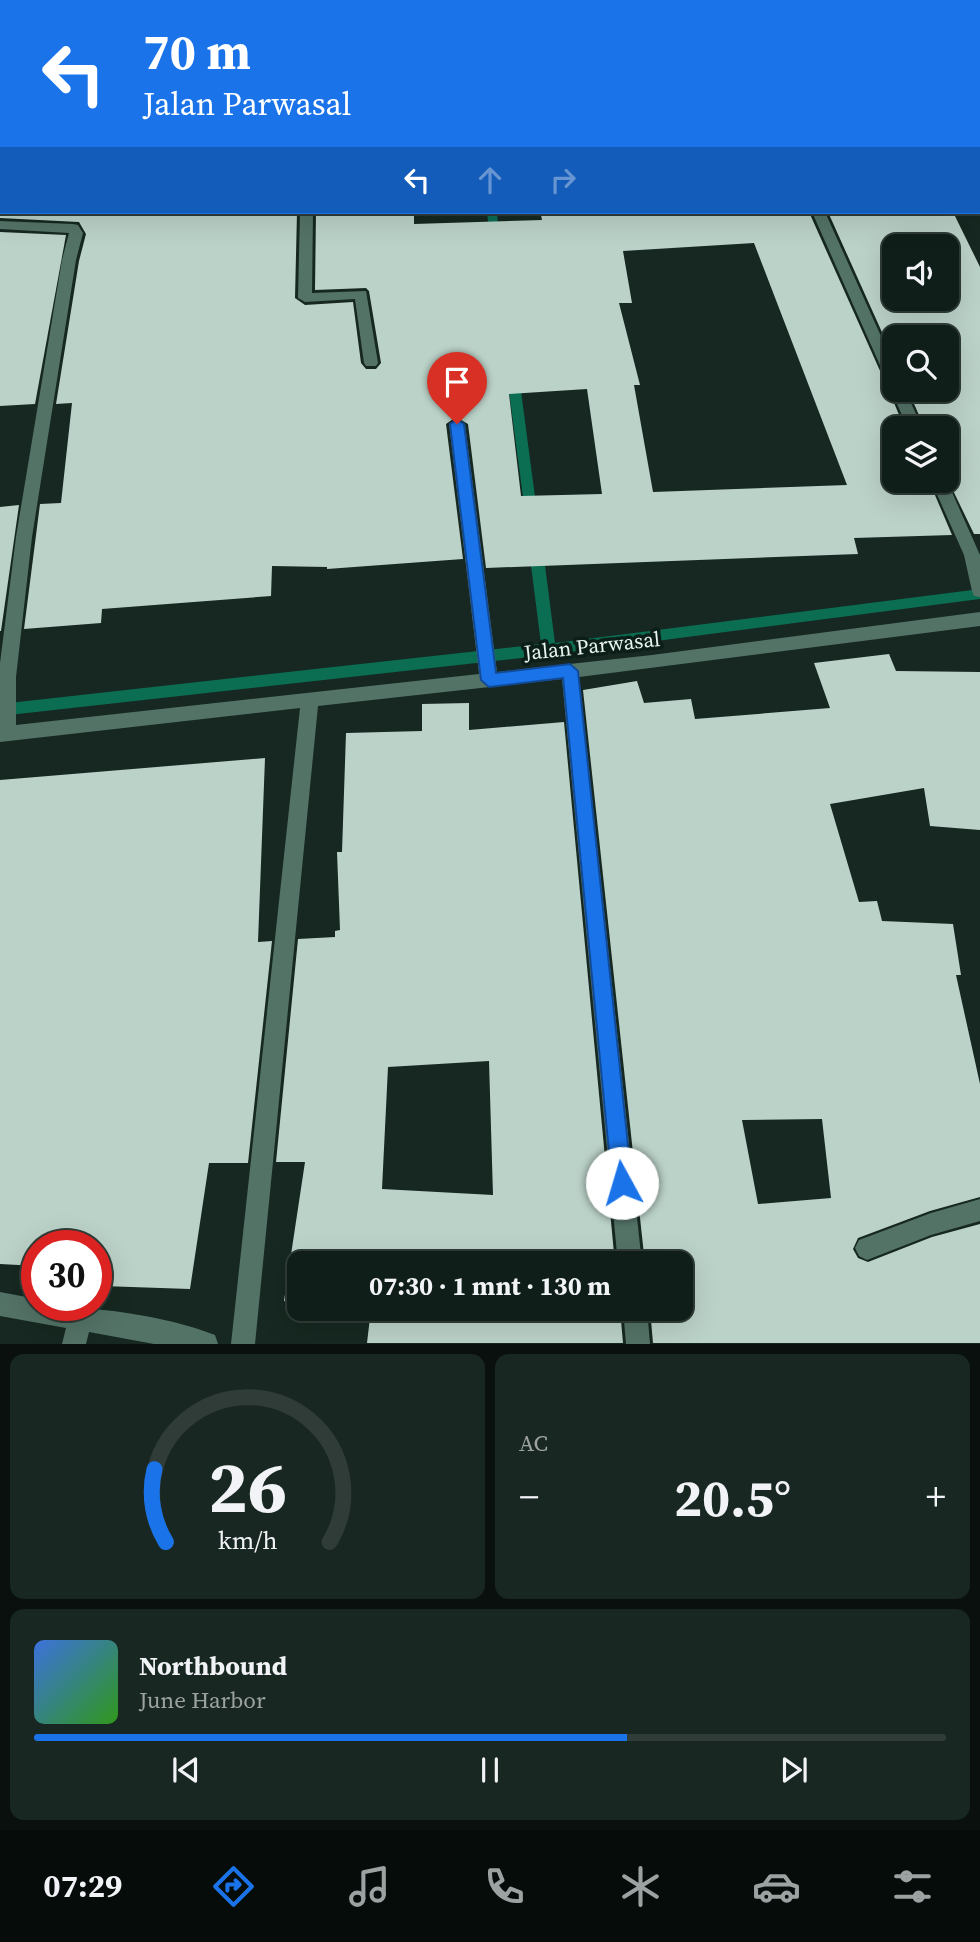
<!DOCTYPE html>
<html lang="id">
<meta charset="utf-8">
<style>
:root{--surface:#101e19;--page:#192722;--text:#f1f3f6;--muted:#9ca2a2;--line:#303c38;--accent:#1a73e8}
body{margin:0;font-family:"Source Serif 4",serif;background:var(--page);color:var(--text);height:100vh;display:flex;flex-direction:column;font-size:26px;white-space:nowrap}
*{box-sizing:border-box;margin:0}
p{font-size:23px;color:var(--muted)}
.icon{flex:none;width:38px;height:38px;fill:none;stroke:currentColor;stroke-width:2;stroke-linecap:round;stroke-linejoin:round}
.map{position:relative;height:1344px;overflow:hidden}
.details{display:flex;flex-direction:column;gap:10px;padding:10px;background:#09100e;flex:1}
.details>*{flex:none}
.guide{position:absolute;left:0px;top:0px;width:980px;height:214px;box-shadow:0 7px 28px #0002,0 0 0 2px var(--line);background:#1a73e8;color:#fff;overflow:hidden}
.buttons{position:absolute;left:882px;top:234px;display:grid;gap:14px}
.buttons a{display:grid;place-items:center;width:77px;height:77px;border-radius:14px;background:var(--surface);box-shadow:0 7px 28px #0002,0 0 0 2px var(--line);font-size:35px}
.speed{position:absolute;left:21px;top:1230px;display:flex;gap:14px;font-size:35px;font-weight:700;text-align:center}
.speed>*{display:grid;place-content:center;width:91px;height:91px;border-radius:50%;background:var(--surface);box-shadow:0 7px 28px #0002,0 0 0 2px var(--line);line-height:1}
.speed .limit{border:10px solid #d22;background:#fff;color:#111}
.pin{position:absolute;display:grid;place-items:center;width:60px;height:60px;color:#fff;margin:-72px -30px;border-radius:50% 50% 50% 0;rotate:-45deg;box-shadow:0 0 7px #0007}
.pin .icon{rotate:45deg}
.me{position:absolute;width:77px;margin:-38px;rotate:354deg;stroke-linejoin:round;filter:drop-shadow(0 0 5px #0008)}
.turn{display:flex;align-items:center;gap:24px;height:147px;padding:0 28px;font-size:32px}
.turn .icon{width:91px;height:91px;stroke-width:2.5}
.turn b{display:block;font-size:49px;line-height:60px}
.lanes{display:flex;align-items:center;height:66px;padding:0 28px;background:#0003;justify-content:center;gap:35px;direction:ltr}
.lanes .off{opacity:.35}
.big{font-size:52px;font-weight:700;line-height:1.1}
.details .widget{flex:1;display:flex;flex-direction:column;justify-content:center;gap:10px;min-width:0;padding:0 24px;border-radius:14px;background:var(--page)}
.details .dial{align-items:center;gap:0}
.dial svg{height:182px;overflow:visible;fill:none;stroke:var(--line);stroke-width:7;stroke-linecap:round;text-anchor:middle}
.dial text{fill:var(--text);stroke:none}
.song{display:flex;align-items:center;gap:21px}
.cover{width:84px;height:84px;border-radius:10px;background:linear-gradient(135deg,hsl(220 70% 55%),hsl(110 70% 35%))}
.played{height:7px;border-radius:4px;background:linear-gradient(90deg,var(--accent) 65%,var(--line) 65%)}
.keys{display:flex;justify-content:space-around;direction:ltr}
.heat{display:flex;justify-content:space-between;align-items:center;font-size:38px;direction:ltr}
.details .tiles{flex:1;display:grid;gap:10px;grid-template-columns:1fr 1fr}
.widget:last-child{grid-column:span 2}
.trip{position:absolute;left:287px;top:1251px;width:406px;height:70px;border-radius:14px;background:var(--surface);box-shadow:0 7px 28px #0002,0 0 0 2px var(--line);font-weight:700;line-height:70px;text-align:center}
.tab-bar{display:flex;height:112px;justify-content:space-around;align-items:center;background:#060c0a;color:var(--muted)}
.tab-bar .icon{width:49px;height:49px}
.tab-bar .active{color:var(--accent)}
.tab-bar b{font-size:32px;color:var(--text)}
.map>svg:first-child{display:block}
</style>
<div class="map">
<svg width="980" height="1344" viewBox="0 0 980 1344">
<rect width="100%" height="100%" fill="#162821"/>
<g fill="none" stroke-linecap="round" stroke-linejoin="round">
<g fill="#0b6d52" fill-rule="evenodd">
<polygon points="487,212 497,212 499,240 495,241 490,238"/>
<polygon points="513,372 519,376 537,512 531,517 525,512 507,376"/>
<polygon points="536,545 543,550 555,643 980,589 980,599 549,655 0,716 0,704 541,644 529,550"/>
</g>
</g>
<g fill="#bbd2c8" fill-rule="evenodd">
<path d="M0 212H297L295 298 305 305 353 302 361 363 366 369H376L381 363 369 291 366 288 315 290 316 212 414 213V224L542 220 541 215 620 212H809L885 382 890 387 889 391 905 429H894V481H929L952 535 854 538 858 554 486 568 468 424 456 417 446 424 463 559 327 569V567L272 566 271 596 102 609 101 623 24 629 40 504 61 503 72 403 56 404 79 261 86 234 79 222 0 218ZM754 243 847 485 653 492 634 385H640L619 303H632L623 251ZM587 389 602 494 521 496 509 394Z"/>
<path d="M828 212H953L980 267V534H974L947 478V429H925L908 390H947V338H894V359ZM894 247H947V299H894Z"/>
<polygon points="0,232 66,235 35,404 0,406"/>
<polygon points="19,505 1,631 0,631 0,507"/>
<path d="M889 654 896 671 980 672V830L930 826 924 788 830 804 859 902 877 901 882 921 953 924 961 975H956L980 1084V1197L930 1211 858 1238 853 1249 858 1258 868 1262 932 1237 980 1224V1343H653L650 1309H681V1264H645L583 690 637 681 644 703 691 699 695 719 830 708 814 663ZM822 1119 831 1198 758 1204 742 1120Z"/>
<path d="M469 703V730L564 722 615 1264H299V1303L284 1301 305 1162H276L298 939 335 937V931L340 930 337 852H342L346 733 422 731V704ZM489 1061 493 1195 382 1189 388 1067Z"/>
<polygon points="265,758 258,942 272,941 248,1163 209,1163 190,1289 102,1286 105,1270 96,1269 96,1246 37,1246 37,1266 0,1264 0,780"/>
<polygon points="368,1309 620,1309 623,1343 367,1343 371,1309"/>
</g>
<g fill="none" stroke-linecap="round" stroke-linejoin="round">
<g fill="#547367" fill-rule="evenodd">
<rect x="978" y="55" width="2" height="6"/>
<rect x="0" y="79" width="2" height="8"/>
<polygon points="300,212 313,212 312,293 366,291 378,363 376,366 366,366 364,363 355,299 305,302 298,298"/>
<polygon points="812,212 825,212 894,365 894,386 887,381"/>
<polygon points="0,221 73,224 78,225 83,233 76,260 32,537 16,677 16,725 479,674 449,424 457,419 465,424 497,672 652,655 980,612 980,626 579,677 642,1264 618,1264 562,679 318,706 255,1344 231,1344 300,708 0,742 0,663 16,537 62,260 69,233 0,229"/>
<polygon points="894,386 894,390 905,390 923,429 908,429 891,390"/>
<polygon points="931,481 947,481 980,555 980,597 974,596 972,591 964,555"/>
<polygon points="980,1199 980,1221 931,1235 867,1260 859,1256 855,1248 859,1240 931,1213"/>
<path d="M0 1292 37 1299V1306C90 1306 165 1315 215 1335L218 1344H154L89 1332 86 1344H62L66 1328 0 1316Z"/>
<polygon points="623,1309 647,1309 650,1344 626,1344"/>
</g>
</g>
<polygon fill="#1a73e8" stroke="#114b97" stroke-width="2" points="457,419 464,424 496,673 570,664 578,671 632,1183 629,1190 622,1193 615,1190 612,1183 563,678 489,687 481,680 450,424"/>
<g text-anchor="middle" stroke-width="7" stroke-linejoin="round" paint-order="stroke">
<g font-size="21" fill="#e8f4ef" stroke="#0c1e18">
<text transform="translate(592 646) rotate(-6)" y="7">Jalan Parwasal</text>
</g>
</g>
</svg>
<div class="buttons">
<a><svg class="icon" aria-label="sound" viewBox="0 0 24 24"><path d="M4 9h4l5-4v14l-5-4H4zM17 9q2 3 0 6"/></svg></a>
<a><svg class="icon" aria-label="search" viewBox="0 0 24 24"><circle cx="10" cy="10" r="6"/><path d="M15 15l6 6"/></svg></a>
<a><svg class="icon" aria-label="layers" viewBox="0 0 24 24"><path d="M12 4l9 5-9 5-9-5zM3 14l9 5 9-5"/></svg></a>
</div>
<div class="speed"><div class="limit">30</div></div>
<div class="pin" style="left:457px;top:424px;background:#d93025"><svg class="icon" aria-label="arrive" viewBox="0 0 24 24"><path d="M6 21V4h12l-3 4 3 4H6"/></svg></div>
<svg class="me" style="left:622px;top:1183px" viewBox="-20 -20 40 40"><circle r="19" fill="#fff"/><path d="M0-13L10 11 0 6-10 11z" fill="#1a73e8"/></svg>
<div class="trip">07:30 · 1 mnt · 130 m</div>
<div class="guide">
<div class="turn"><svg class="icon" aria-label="left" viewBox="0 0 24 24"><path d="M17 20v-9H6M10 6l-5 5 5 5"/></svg><div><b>70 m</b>Jalan Parwasal</div></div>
<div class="lanes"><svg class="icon" aria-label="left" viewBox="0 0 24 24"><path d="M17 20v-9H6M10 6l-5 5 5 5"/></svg><svg class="icon off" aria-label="ahead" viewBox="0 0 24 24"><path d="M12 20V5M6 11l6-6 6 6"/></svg><svg class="icon off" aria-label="right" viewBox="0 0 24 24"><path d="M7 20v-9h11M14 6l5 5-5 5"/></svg></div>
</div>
</div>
<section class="details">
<div class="tiles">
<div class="widget dial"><svg viewBox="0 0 100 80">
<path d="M14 69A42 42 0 1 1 86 69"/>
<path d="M14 69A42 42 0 0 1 9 37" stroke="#1a73e8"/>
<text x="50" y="56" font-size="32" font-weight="700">26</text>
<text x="50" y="72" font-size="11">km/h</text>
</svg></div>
<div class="widget"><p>AC</p>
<div class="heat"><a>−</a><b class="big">20.5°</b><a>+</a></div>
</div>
<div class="widget">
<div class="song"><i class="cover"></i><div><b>Northbound</b><p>June Harbor</p></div></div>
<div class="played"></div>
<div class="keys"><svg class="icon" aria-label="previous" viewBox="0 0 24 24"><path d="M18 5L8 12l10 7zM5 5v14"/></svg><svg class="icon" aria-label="pause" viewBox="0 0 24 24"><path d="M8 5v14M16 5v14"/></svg><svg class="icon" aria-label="next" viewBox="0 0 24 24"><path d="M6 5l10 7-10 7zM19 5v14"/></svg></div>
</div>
</div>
</section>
<nav class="tab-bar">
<b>07:29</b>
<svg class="icon active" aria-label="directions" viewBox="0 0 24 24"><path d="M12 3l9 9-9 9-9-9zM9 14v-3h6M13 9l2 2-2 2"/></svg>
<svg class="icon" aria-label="music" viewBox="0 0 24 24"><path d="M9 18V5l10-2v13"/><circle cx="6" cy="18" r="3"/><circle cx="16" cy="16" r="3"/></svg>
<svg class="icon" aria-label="phone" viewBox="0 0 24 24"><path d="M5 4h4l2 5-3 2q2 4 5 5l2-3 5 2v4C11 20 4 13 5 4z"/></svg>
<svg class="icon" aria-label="climate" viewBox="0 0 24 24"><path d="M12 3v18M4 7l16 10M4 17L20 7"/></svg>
<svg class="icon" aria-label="car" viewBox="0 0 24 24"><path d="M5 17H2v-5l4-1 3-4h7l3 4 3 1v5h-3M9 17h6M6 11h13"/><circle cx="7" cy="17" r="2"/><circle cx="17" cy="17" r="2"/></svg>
<svg class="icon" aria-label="filters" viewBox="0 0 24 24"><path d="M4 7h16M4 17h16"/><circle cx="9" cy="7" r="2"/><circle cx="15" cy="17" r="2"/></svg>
</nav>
